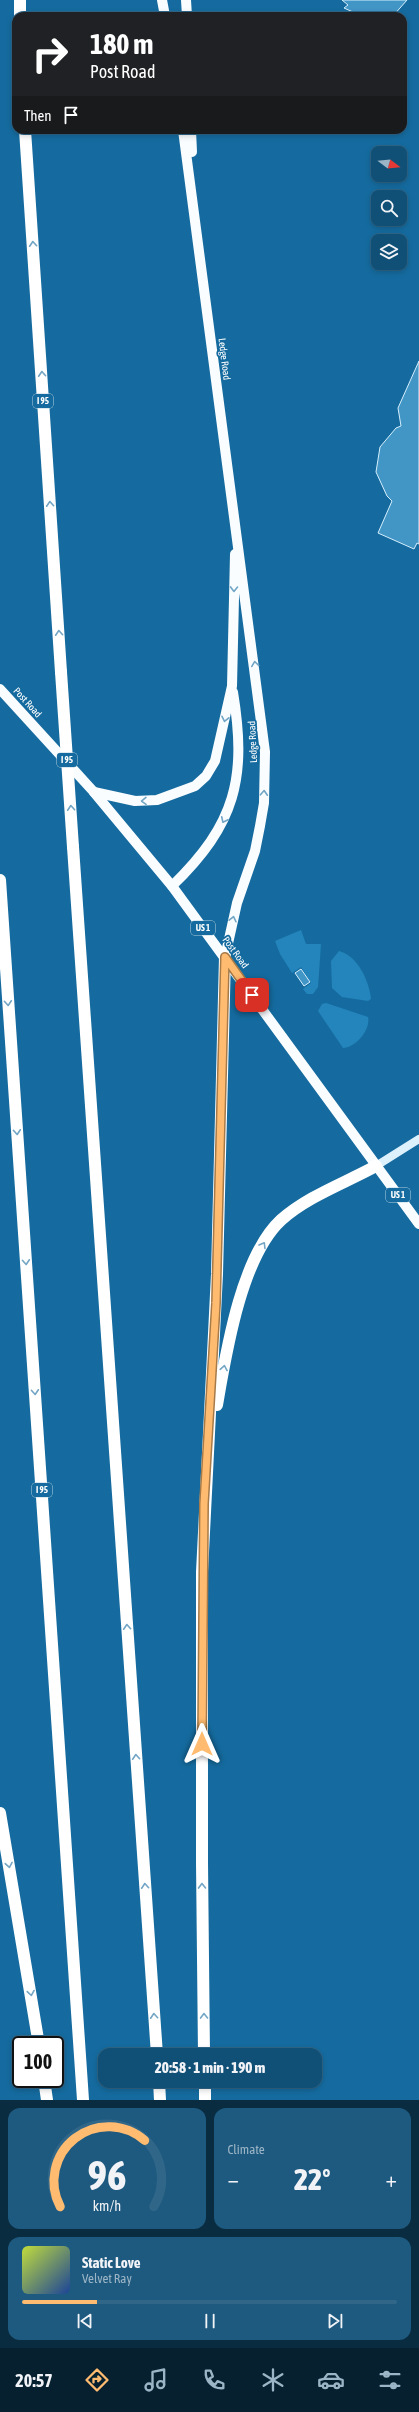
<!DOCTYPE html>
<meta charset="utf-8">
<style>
:root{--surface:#105077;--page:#1e5a7f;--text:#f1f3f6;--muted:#9cb5c6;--line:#306789;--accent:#ffbb70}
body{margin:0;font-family:"Asap Condensed",sans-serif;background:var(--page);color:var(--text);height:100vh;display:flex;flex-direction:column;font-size:15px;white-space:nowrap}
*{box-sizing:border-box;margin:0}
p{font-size:13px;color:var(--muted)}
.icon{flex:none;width:22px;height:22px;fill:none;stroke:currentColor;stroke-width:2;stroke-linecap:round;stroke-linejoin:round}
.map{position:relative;height:2100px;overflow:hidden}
.sheet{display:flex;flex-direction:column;gap:8px;padding:8px;background:#092c41;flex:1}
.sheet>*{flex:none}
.banner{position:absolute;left:12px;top:12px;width:395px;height:122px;border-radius:12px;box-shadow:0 2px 6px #0003,0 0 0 1px var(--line);background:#202124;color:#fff;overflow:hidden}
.needle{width:26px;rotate:106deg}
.controls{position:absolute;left:371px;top:146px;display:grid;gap:8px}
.controls a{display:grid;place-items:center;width:36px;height:36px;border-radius:8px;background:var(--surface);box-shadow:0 2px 6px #0003,0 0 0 1px var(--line);font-size:20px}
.speed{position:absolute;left:12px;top:2036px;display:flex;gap:8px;font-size:20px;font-weight:700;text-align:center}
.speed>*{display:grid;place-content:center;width:52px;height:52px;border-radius:50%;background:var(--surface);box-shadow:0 2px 6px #0003,0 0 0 1px var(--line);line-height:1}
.speed .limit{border:2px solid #111;border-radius:6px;background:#fff;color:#111}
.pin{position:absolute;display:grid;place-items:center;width:34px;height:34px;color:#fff;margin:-17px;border-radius:8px;box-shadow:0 2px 6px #0006}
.me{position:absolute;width:44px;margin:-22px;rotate:0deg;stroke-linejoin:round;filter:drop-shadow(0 0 3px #0008)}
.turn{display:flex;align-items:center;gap:14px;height:84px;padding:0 12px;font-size:18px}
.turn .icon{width:52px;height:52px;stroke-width:2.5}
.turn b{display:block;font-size:28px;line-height:34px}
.then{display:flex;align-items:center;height:38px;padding:0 12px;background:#0003;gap:8px;font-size:15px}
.big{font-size:30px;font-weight:800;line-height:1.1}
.sheet .tile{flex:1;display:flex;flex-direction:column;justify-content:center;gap:6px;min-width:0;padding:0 14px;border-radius:12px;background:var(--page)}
.sheet .dial{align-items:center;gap:0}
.dial svg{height:104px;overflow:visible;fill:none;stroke:var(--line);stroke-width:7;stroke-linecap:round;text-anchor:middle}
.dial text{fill:var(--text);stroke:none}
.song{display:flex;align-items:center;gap:12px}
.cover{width:48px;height:48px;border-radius:6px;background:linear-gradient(135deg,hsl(70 70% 55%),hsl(220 70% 35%))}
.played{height:4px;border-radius:2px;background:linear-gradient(90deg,var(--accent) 20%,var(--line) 20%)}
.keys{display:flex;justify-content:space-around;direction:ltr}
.heat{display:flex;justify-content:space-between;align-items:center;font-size:22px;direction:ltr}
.sheet .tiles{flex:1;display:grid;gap:8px;grid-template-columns:1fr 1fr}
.tile:last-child{grid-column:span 2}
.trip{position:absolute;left:98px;top:2048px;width:224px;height:40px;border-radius:12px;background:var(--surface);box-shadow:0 2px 6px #0003,0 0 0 1px var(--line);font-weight:800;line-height:40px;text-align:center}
.tabs{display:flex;height:64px;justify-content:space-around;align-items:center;background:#062030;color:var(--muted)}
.tabs .icon{width:28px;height:28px}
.tabs .active{color:var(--accent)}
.tabs b{font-size:18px;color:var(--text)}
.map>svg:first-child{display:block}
</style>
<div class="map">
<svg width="419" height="2100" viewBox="0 0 419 2100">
<rect width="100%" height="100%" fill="#156b9f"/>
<g fill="#2485bc">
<polygon points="301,930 306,944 321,944 318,987 313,994 307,994 303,989 311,983 301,967 292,973 280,954 275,941"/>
<path d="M339 951C358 956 369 981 371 999L368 1001 342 997 332 988 331 961Z"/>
<path d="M326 1003 368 1017C371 1030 355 1048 343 1048L318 1011 322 1004Z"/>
</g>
<g fill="#4296c6" stroke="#d6effd">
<polygon points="342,0 407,0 393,16 362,16 344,8 348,5"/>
<polygon points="419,361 419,544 417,543 414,549 378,533 392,501 387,496 376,472 380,447 396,428 401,426 398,408"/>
<polygon points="301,969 310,982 304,986 295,973"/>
</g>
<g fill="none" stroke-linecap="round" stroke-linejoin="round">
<polyline stroke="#ddf1fd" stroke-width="8" points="376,1166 419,1139"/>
<g stroke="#fafdff" stroke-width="10">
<polyline points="162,0 165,16"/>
<polyline points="186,0 187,16"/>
<polyline points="183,130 265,752 264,803 260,826 255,851 237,903 225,957"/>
<polyline points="191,130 192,152"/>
<polyline points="0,689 93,791 172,886 419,1224"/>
<polyline points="94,792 135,801 157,800 195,786 206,776 215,761 232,686 235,554"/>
<path d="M172 886C236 824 247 778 233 692"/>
</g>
<g stroke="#fff" stroke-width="12">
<polyline points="20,0 20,16"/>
<polyline points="25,130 61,672"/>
<polyline points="73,847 157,2055"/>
<polyline points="0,880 83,2100"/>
<path d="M217 1405C226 1353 241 1257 281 1220 308 1196 345 1183 376 1166"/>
<polyline points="0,1813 39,2045"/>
<polyline points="204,2055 202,1862 202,1572 217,1274 225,957"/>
<polyline points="44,2079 47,2100"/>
<polyline points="159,2081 160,2100"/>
<polyline points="205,2081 205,2100"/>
</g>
<polyline stroke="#fff" stroke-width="12" points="61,672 73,847"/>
</g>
<defs><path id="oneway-chevron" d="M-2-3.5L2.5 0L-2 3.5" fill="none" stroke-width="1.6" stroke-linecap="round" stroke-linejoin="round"/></defs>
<g stroke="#73a6c5">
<use href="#oneway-chevron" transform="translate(33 244) rotate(-94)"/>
<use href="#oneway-chevron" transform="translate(42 374) rotate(-94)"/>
<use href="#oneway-chevron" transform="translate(50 504) rotate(-94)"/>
<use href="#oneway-chevron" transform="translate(59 633) rotate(-94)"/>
<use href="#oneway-chevron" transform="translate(71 808) rotate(-94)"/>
<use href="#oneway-chevron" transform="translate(8 1003) rotate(86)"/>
<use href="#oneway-chevron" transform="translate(17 1132) rotate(86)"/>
<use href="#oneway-chevron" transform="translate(263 1245) rotate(-59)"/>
<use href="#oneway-chevron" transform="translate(26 1262) rotate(86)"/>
<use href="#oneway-chevron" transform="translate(224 1368) rotate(-80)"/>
<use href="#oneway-chevron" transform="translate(35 1392) rotate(86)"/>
<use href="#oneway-chevron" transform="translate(127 1627) rotate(-94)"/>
<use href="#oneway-chevron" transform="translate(136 1757) rotate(-94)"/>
<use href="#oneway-chevron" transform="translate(9 1865) rotate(80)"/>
<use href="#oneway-chevron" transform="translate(145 1886) rotate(-94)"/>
<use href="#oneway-chevron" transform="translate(202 1886) rotate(-91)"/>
<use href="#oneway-chevron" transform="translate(31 1993) rotate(81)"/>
<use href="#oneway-chevron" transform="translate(154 2016) rotate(-94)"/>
<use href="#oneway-chevron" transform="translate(204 2016) rotate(-91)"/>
</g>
<g stroke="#71a5c5">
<use href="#oneway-chevron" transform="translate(234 589) rotate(91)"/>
<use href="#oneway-chevron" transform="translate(255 664) rotate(-98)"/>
<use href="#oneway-chevron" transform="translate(225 719) rotate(102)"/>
<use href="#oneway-chevron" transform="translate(264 793) rotate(-87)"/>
<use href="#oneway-chevron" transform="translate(144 801) rotate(179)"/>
<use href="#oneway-chevron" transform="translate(224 820) rotate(115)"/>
<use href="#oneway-chevron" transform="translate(233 919) rotate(-77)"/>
</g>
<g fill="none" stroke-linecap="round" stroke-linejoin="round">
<defs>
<polyline id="route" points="202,1744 204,1504 216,1303 225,957 252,995"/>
</defs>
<use href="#route" stroke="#a67a49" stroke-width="10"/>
<use href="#route" stroke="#ffbb70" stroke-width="7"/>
</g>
<g text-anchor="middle" stroke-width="3.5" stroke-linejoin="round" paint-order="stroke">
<g fill="#156b9f" stroke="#b9d3e2" stroke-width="1">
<rect x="33" y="394" width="20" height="14" rx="3"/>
<rect x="57" y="753" width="20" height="14" rx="3"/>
<rect x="191" y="921" width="24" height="14" rx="3"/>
<rect x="386" y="1188" width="24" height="14" rx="3"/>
<rect x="32" y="1483" width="20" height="14" rx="3"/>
</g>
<g font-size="9" font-weight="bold" fill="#fff">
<text x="43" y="404">I 95</text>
<text x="67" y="763">I 95</text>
<text x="203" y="931">US 1</text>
<text x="398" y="1198">US 1</text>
<text x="42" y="1493">I 95</text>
</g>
<g font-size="10" fill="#fff" stroke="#156b9f">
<text transform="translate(225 359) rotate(83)" y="4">Ledge Road</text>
<text transform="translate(28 702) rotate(48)" y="4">Post Road</text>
<text transform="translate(252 742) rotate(-93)" y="4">Ledge Road</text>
<text transform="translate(236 952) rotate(54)" y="4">Post Road</text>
</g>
</g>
</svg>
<div class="controls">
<a><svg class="needle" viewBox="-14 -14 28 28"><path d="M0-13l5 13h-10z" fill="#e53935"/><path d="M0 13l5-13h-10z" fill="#9cb5c6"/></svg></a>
<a><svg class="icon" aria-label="search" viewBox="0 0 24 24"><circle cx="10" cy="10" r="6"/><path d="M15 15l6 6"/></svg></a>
<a><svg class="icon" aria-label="layers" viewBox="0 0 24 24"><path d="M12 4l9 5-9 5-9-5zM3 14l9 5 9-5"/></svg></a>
</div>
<div class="speed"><div class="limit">100</div></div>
<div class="pin" style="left:252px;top:995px;background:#d93025"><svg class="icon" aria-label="arrive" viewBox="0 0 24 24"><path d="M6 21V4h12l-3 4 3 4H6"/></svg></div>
<svg class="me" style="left:202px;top:1744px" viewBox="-20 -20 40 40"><path d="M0-17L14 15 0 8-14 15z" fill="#ffbb70" stroke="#fff" stroke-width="4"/></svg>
<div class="trip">20:58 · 1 min · 190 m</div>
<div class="banner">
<div class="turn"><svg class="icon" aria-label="right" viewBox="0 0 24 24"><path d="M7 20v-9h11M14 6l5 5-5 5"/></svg><div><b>180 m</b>Post Road</div></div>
<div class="then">Then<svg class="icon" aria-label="arrive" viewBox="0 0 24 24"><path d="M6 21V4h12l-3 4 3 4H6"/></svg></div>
</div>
</div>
<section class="sheet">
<div class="tiles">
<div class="tile dial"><svg viewBox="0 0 100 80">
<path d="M14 69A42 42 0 1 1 86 69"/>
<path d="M14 69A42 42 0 0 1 79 18" stroke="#ffbb70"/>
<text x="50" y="56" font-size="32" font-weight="700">96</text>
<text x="50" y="72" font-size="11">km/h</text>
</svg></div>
<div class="tile"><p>Climate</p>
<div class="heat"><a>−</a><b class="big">22°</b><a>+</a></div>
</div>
<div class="tile">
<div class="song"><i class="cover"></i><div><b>Static Love</b><p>Velvet Ray</p></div></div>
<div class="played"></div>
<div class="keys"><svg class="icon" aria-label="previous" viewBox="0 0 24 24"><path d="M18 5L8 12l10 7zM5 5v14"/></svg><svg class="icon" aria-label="pause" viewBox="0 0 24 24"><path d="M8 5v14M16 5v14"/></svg><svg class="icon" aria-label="next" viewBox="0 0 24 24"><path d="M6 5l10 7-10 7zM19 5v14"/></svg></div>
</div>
</div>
</section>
<nav class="tabs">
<b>20:57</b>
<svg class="icon active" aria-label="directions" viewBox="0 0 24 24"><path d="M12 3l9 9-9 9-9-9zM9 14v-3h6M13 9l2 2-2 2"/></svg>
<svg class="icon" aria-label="music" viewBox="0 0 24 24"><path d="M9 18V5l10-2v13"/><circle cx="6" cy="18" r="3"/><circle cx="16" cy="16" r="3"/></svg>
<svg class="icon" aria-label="phone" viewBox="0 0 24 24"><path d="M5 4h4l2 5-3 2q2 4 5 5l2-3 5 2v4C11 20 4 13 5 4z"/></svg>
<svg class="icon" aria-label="climate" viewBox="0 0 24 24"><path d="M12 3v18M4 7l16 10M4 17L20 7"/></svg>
<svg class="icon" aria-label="car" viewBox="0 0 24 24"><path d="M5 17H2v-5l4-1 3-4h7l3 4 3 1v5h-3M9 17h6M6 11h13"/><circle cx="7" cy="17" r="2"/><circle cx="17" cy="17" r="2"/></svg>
<svg class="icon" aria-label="filters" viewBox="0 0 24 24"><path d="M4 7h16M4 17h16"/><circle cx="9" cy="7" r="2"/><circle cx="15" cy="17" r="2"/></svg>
</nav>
